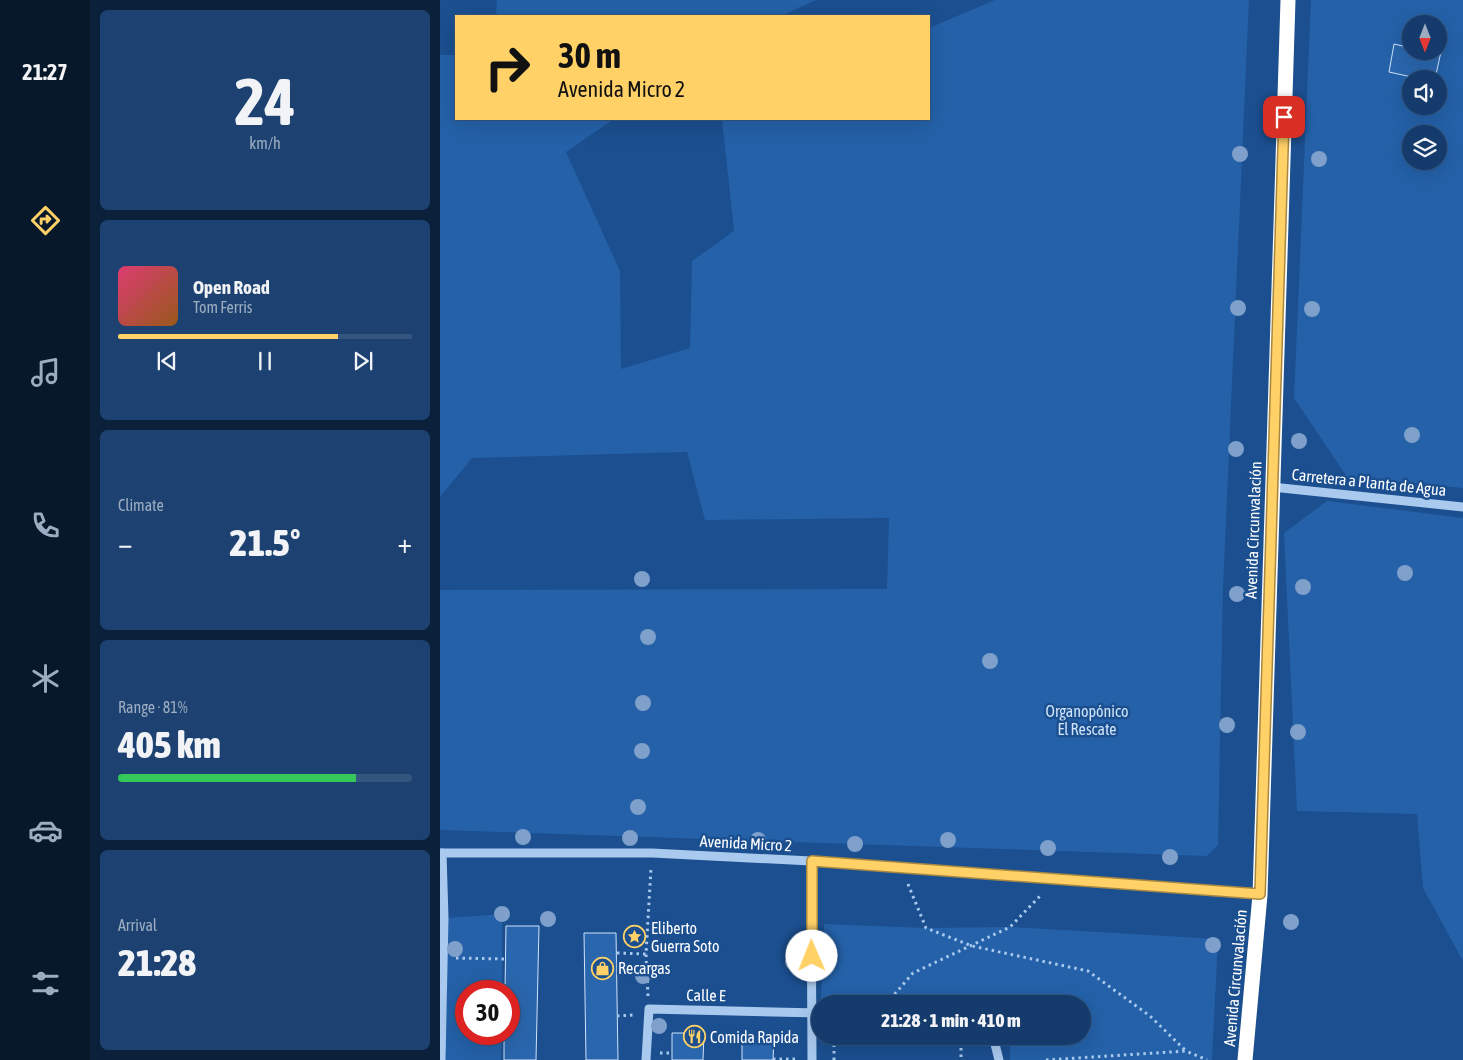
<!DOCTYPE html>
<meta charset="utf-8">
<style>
:root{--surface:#143b6b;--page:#1d4271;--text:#f1f3f6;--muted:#9dadc1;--line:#33557e;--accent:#ffd166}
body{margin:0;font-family:"Asap Condensed",sans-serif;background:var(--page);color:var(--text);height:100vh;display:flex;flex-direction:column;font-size:19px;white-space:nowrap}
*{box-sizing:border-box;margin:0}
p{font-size:16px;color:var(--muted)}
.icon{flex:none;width:28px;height:28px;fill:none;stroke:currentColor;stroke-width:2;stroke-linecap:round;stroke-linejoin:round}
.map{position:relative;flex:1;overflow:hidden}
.panel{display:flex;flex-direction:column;gap:10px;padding:10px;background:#0b203b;width:350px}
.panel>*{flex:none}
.hud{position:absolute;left:15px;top:15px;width:475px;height:105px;border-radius:0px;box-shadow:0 5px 20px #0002,0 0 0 1px var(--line);background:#ffd166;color:#111;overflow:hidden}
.needle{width:32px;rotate:180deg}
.controls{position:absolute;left:962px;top:15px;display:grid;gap:10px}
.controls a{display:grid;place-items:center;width:45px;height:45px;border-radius:50%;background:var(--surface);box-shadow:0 5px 20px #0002,0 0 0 1px var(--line);font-size:25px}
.speed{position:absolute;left:15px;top:980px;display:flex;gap:10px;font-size:25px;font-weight:700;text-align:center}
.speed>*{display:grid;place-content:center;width:65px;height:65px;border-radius:50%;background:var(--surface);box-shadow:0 5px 20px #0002,0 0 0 1px var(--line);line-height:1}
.speed .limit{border:8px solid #d22;background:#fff;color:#111}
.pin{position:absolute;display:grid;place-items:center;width:42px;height:42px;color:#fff;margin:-21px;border-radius:10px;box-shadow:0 2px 8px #0006}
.me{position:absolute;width:55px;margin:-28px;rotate:359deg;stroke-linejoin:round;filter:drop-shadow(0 0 4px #0008)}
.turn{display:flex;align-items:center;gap:18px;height:105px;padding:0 20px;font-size:22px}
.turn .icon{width:65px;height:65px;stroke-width:2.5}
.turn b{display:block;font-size:35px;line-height:42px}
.big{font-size:38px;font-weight:800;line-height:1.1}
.panel .tile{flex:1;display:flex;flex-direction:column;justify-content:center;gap:8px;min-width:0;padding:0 18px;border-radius:8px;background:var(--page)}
.panel .dial{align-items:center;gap:0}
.dial b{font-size:65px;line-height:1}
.song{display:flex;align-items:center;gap:15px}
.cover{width:60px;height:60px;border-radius:8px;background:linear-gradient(135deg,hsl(340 70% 55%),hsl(30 70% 35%))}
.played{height:5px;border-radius:2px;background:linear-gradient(90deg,var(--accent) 75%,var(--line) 75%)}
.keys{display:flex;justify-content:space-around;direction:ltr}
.heat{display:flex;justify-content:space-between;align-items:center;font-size:28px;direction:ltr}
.charge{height:8px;border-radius:4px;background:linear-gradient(90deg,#34c759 81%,var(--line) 0)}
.trip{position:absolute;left:371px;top:995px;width:280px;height:50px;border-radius:25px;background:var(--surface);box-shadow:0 5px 20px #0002,0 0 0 1px var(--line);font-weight:800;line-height:50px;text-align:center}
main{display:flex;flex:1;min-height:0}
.menu{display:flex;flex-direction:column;width:90px;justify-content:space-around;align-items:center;background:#08182b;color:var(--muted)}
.menu .icon{width:35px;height:35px}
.menu .selected{color:var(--accent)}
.menu b{font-size:22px;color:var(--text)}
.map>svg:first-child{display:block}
</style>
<main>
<nav class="menu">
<b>21:27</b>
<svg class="icon selected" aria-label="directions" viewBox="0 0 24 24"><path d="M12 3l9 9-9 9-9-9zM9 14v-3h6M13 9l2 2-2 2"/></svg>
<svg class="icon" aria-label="music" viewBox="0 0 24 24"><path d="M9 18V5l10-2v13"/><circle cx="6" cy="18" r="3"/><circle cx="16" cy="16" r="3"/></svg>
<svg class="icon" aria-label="phone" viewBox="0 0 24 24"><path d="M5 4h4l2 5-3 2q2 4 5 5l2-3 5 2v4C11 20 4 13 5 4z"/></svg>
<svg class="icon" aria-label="climate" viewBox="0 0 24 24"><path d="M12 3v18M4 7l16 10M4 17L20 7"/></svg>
<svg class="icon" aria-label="car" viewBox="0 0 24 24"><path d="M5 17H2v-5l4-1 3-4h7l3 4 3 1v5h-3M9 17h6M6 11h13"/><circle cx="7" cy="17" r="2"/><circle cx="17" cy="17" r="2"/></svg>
<svg class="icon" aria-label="filters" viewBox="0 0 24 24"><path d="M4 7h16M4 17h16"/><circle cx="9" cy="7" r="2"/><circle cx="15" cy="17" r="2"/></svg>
</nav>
<section class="panel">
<div class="tile dial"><b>24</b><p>km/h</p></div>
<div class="tile">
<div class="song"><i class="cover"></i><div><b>Open Road</b><p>Tom Ferris</p></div></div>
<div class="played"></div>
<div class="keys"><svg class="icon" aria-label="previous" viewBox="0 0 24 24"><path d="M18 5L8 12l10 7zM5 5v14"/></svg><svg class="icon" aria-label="pause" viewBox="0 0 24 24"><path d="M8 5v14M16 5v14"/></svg><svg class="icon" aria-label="next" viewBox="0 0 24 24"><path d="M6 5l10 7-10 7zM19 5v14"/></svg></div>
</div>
<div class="tile"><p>Climate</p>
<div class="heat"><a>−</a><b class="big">21.5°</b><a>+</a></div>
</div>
<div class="tile"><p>Range · 81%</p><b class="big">405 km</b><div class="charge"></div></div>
<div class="tile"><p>Arrival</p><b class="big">21:28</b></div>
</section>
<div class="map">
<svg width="1023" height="1060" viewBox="0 0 1023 1060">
<rect width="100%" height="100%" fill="#1b4f8f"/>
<g fill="#2461a8" fill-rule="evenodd">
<polygon points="57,0 376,0 341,16 56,16"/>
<polygon points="555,0 809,0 783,587 778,845 767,856 0,830 0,590 447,589 449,518 265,520 247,452 32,458 0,497 0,55 16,55 16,119 174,119 126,152 180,271 181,369 250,348 252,261 294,231 282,119 489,119 489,28"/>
<path d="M871 0H1023V488L907 477 854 398ZM971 24H999V51H971ZM971 79H999V106H971ZM971 134H999V161H971Z"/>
<polygon points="887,501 1023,518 1023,961 983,888 977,814 857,811 844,533"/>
<polygon points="62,914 62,991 26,991 26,1034 62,1034 61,1060 4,1060 7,918"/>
<polygon points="384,924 486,928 570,927 778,939 772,1060 570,1060 570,1036 642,1036 642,1004 381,998"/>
</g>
<g fill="#2a66ad" stroke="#cfe3fa">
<polygon points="999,27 1006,29 995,79 981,79 949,72 954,44 971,48 971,51 999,51"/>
<polygon points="66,926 99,926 96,1060 64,1060 64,1034 69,1034 69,991 65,991"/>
<polygon points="144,933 176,933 178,1060 146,1060"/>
<polygon points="232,1033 264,1033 263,1060 232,1060"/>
<polygon points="302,1039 334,1039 333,1060 302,1060"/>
</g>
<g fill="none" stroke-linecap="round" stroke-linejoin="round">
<g stroke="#a9c9ee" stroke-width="3" stroke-dasharray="2.5 4" stroke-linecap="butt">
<polyline points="468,884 486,928 532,946 648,971 710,1016 746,1051"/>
<polyline points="177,953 206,954"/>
<polyline points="16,958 66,959"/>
<polyline points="208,996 206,954 211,868"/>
<polyline points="446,1004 473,973 570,927 602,894"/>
<polyline points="17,1007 26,1008"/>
<polyline points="177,1016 194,1015"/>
<polyline points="220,1053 232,1053"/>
<polyline points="333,1059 358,1059"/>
<polyline points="394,1060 394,1037 521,1042 521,1060"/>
<polyline points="606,1060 746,1051 767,1060"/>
</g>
<g stroke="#a9c9ee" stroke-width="9">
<polyline points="832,487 1023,507"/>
<polyline points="0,853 212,853 371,861 820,895"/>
<polyline points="371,861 372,1060"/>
<polyline points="548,1036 554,1040 559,1060"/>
<polyline points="1,1060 4,918 2,853"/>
<polyline points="206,1060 209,1009 380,1013"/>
</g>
<polyline stroke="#fff" stroke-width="15" points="805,1060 820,895 848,0"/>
</g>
<g fill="#7ea0ca">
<circle cx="800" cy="154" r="8"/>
<circle cx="879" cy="159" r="8"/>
<circle cx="798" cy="308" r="8"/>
<circle cx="872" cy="309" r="8"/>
<circle cx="972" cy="435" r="8"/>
<circle cx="859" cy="441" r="8"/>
<circle cx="796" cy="449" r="8"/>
<circle cx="965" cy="573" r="8"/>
<circle cx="202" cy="579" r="8"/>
<circle cx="863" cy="587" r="8"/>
<circle cx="797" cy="594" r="8"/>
<circle cx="208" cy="637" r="8"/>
<circle cx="550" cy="661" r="8"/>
<circle cx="203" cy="703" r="8"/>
<circle cx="787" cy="725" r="8"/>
<circle cx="858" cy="732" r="8"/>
<circle cx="202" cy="751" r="8"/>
<circle cx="198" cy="807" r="8"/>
<circle cx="83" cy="837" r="8"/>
<circle cx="190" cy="838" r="8"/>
<circle cx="318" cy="840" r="8"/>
<circle cx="508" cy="840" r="8"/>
<circle cx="415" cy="844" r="8"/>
<circle cx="608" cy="848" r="8"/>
<circle cx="730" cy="857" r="8"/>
<circle cx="62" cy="914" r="8"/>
<circle cx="108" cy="919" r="8"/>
<circle cx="851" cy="922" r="8"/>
<circle cx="773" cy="945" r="8"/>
<circle cx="15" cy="949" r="8"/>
<circle cx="353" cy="962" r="8"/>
<circle cx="203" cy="976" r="8"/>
<circle cx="219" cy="1026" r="8"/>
</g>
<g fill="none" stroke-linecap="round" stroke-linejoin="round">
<defs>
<polyline id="route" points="372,956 372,861 820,894 844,117"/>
</defs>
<use href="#route" stroke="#a68842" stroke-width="12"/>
<use href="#route" stroke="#ffd166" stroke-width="9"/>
</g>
<defs>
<symbol id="sight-ring" viewBox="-11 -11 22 22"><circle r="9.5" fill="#1b4f8f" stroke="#ffd166" stroke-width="1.5"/><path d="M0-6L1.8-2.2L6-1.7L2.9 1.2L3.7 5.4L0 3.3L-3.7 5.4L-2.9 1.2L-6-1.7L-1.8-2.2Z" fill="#ffd166"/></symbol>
<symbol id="shop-ring" viewBox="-11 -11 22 22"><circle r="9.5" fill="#1b4f8f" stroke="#ffd166" stroke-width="1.5"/><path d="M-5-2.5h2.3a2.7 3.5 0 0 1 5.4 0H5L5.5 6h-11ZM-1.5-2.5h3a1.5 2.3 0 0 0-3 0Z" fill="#ffd166"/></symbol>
<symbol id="restaurant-ring" viewBox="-11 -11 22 22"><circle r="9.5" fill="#1b4f8f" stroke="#ffd166" stroke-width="1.5"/><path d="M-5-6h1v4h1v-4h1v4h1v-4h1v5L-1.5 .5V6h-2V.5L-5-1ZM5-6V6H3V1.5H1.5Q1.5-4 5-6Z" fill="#ffd166"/></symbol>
</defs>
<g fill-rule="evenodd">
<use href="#sight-ring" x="182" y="924" width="25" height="25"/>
<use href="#shop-ring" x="150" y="956" width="25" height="25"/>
<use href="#restaurant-ring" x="242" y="1024" width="25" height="25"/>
</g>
<g text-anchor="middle" stroke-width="5" stroke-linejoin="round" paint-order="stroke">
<g font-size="16" fill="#fff" stroke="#1b4f8f">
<text transform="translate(929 482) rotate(6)" y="6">Carretera a Planta de Agua</text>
<text transform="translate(813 530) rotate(-88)" y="6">Avenida Circunvalación</text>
<text transform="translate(306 843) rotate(3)" y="6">Avenida Micro 2</text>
<text transform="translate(795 978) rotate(-85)" y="6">Avenida Circunvalación</text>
<text transform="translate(266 995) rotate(1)" y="6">Calle E</text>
</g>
<g font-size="16" fill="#cfe3fa" stroke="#1b4f8f">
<text x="647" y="717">Organopónico<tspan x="647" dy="18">El Rescate</tspan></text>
</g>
<g font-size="16" fill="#fff" stroke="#1b4f8f" text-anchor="start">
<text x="211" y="934">Eliberto<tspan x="211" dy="18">Guerra Soto</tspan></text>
<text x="178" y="974">Recargas</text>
<text x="270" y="1043">Comida Rapida</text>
</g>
</g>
</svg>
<div class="controls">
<a><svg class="needle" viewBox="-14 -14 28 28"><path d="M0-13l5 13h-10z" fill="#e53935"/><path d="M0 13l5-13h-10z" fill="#9dadc1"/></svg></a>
<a><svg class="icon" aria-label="sound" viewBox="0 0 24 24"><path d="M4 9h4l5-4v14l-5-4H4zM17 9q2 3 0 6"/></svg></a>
<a><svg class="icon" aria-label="layers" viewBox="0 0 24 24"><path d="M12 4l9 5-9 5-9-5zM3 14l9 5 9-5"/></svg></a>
</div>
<div class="speed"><div class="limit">30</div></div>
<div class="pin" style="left:844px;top:117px;background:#d93025"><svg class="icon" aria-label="arrive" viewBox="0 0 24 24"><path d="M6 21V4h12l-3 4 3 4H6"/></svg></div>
<svg class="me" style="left:372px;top:956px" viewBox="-20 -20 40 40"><circle r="19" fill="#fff"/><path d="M0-13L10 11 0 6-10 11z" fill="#ffd166"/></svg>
<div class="trip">21:28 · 1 min · 410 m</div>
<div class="hud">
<div class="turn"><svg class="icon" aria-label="right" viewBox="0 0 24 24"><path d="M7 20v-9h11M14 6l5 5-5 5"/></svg><div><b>30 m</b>Avenida Micro 2</div></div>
</div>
</div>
</main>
